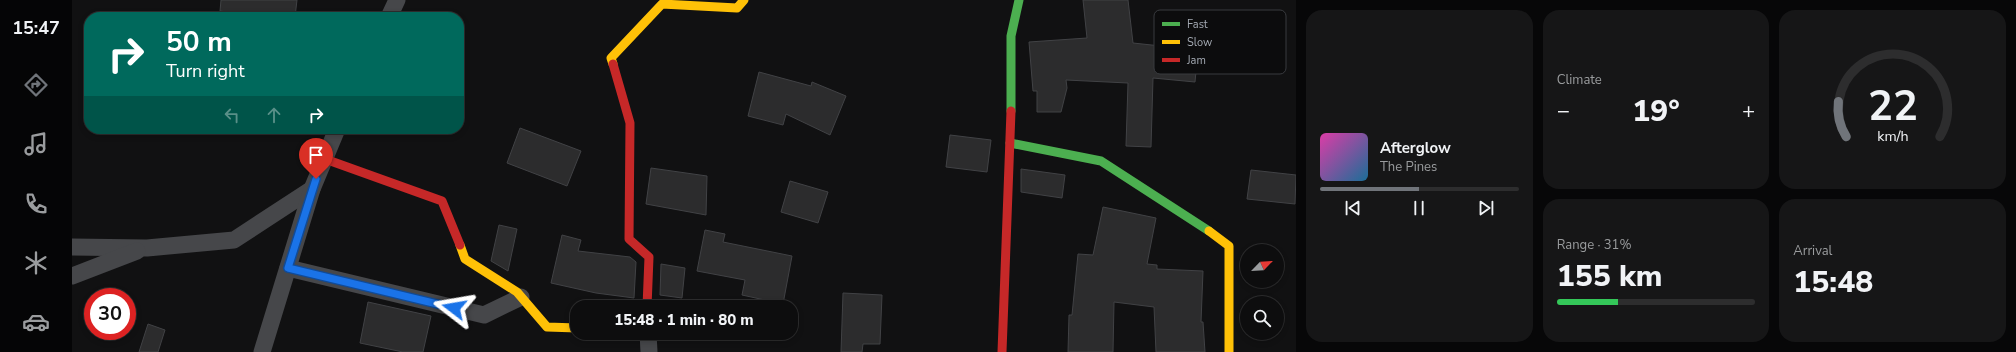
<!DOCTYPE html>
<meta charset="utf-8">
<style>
:root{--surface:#0d0d0e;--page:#161617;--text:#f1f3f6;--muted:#9a9c9e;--line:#2d2d2e;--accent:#70747a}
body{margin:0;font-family:"Nunito Sans",sans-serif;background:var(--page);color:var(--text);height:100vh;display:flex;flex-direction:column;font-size:15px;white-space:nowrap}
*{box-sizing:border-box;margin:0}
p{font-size:13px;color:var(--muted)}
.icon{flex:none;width:22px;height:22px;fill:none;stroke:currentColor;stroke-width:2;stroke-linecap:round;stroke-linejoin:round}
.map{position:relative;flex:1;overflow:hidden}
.side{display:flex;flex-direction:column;gap:10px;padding:10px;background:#070708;width:720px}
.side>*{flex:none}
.banner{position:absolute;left:12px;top:12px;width:380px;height:122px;border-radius:16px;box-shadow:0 2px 6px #0003,0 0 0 1px var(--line);background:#00695c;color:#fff;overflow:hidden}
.needle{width:26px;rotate:65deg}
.tools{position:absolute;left:1168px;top:244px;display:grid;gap:8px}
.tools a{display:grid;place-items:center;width:44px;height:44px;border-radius:50%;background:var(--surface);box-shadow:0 2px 6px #0003,0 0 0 1px var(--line);font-size:20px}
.speed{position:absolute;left:12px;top:288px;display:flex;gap:8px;font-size:20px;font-weight:700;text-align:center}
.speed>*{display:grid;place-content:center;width:52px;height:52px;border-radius:50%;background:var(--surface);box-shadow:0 2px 6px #0003,0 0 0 1px var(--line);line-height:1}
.speed .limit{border:6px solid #d22;background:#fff;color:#111}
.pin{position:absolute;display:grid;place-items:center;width:34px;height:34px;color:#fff;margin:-41px -17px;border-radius:50% 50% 50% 0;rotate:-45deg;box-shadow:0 0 4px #0007}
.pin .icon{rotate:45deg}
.me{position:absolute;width:44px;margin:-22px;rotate:284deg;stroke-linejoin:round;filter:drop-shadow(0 0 3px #0008)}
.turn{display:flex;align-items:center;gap:14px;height:84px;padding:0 16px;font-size:18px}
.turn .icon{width:52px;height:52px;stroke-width:2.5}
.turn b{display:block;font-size:28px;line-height:34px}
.lanes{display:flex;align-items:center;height:38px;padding:0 16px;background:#0003;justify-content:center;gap:20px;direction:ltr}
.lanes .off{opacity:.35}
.big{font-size:30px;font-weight:800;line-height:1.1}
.side .widget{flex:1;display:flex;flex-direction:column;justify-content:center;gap:6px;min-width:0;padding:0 14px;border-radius:16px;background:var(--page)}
.side .dial{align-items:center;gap:0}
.dial svg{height:104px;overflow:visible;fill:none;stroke:var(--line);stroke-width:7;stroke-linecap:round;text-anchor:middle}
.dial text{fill:var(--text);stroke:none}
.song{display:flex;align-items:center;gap:12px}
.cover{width:48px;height:48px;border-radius:6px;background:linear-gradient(135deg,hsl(320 70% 55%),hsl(200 70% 35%))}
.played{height:4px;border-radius:2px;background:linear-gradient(90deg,var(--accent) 50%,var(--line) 50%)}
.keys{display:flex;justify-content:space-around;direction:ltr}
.heat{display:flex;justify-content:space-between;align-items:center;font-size:22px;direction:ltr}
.charge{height:6px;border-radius:3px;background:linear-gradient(90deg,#34c759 31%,var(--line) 0)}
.side .tiles{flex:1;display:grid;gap:10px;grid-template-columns:repeat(3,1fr)}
.widget:first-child{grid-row:span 2}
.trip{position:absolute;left:498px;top:300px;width:228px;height:40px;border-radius:16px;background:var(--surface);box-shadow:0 2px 6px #0003,0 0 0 1px var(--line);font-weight:800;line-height:40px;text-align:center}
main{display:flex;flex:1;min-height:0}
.dock{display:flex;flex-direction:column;width:72px;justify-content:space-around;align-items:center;background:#050506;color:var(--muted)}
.dock .icon{width:28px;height:28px}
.dock .selected{color:var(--accent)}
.dock b{font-size:18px;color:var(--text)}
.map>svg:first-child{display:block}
</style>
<main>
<nav class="dock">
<b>15:47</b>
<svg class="icon selected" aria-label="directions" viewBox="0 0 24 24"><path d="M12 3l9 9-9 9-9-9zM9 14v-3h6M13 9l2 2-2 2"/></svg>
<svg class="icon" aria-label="music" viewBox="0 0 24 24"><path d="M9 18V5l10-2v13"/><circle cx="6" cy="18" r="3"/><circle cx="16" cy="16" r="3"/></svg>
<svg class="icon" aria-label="phone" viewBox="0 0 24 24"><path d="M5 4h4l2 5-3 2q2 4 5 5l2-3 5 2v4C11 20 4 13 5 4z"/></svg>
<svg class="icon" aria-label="climate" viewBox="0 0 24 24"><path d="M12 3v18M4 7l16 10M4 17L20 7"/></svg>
<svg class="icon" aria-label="car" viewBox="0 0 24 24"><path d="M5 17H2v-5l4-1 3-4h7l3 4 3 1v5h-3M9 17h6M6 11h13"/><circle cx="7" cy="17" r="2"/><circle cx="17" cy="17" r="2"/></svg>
</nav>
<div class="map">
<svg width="1224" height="352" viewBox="0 0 1224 352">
<rect width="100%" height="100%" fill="#111112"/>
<g fill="#2c2c2d" stroke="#414245">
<polygon points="149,0 225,0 223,17 191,17 148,11"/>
<polygon points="1011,0 1056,0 1061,43 1126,50 1123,82 1081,78 1079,147 1054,146 1056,83 994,80 995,88 989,112 965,112 965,91 961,91 957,42 1015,38"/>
<polygon points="687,72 739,86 740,82 774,96 758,135 714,114 711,125 676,116"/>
<polygon points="448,128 509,151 495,186 435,163"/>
<polygon points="878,135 919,140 915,172 874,167"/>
<polygon points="579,168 635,176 634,215 574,204"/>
<polygon points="949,169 993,175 990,198 949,192"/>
<polygon points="1179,170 1224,175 1223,204 1175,199"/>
<polygon points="718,181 756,192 746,223 709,212"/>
<polygon points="1031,207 1084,218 1075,264 1085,265 1085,269 1131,271 1129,322 1131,322 1133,352 1084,352 1082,307 1042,302 1041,352 996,352 997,315 1000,315 1006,254 1021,255"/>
<polygon points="427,225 445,229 436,271 419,261"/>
<polygon points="633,230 653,234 651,242 720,256 711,304 670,295 673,280 625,271"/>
<polygon points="490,235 509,240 506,251 558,257 564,262 562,298 524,293 479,283"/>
<polygon points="589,264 613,268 610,298 588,295"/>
<polygon points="771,293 810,295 808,344 791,344 790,352 769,352"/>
<polygon points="296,302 359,316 351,352 331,352 288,343"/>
<polygon points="76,324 93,330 86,352 67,352"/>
</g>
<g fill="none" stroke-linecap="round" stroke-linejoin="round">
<g stroke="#46474a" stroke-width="17">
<polyline points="317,17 325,0"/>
<polyline points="0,247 75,248 162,240 240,189"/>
<polyline points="216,268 412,315 449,297"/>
<polyline points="0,276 65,251"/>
<polyline points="576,333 577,352"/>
<polyline points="190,352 240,189 265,129"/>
</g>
<g stroke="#4caf50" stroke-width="9">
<polyline points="939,111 939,36 947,0"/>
<polyline points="938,143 1029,161 1137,231"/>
</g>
<g stroke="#ffc107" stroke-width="9">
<polyline points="541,64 539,58 590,4 665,8 672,0"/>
<polyline points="1137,231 1157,246 1157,352"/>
<polyline points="388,245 393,259 445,292 475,327 505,328"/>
</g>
<g stroke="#c62828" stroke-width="9">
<polyline points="541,64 558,123 557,239 577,257 575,307"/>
<polyline points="253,159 370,201 388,245"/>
<polyline points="930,352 939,111"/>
</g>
</g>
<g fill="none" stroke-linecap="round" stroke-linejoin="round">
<defs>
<polyline id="route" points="244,179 216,268 382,308"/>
</defs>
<use href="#route" stroke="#114b97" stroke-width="10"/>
<use href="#route" stroke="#1a73e8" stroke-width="7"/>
</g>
<rect x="1082" y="10" width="132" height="64" rx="6" fill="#0c0c0d" stroke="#393b3f" stroke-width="1"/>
<rect x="1090" y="22" width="18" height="4" fill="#4caf50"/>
<rect x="1090" y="40" width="18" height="4" fill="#ffc107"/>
<rect x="1090" y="58" width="18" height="4" fill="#c62828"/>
<g font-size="11" fill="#a3a9b2">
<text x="1115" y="28">Fast</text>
<text x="1115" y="46">Slow</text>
<text x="1115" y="64">Jam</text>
</g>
</svg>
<div class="tools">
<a><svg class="needle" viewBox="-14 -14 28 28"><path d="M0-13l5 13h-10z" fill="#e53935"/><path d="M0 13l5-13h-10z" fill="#9a9c9e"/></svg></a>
<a><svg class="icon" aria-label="search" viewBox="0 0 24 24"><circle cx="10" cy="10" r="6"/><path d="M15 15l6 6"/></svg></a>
</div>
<div class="speed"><div class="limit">30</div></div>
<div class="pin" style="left:244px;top:179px;background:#d93025"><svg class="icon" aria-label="arrive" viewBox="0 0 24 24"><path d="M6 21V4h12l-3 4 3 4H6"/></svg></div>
<svg class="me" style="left:382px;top:308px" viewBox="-20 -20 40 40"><path d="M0-17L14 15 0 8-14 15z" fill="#1a73e8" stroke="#fff" stroke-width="4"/></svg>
<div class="trip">15:48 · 1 min · 80 m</div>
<div class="banner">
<div class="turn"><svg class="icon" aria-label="right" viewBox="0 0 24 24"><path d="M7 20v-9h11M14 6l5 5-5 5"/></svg><div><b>50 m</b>Turn right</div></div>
<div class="lanes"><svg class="icon off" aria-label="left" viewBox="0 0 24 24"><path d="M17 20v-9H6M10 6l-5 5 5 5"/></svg><svg class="icon off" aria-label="ahead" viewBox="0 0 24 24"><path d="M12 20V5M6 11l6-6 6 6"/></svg><svg class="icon" aria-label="right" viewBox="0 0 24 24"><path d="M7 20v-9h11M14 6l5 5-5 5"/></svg></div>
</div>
</div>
<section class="side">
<div class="tiles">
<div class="widget">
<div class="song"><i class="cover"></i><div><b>Afterglow</b><p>The Pines</p></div></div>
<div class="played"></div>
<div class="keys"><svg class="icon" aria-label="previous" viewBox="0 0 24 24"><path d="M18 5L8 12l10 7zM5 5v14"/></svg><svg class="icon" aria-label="pause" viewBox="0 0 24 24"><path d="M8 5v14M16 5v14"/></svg><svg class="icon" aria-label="next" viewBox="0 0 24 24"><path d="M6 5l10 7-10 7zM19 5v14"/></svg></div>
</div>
<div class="widget"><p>Climate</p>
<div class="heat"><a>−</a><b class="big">19°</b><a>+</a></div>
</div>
<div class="widget dial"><svg viewBox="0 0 100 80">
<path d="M14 69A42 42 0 1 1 86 69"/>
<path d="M14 69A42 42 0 0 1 8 42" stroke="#70747a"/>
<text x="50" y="56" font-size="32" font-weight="700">22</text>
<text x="50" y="72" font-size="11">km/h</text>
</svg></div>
<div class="widget"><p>Range · 31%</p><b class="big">155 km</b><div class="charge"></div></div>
<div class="widget"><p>Arrival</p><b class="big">15:48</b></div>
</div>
</section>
</main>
